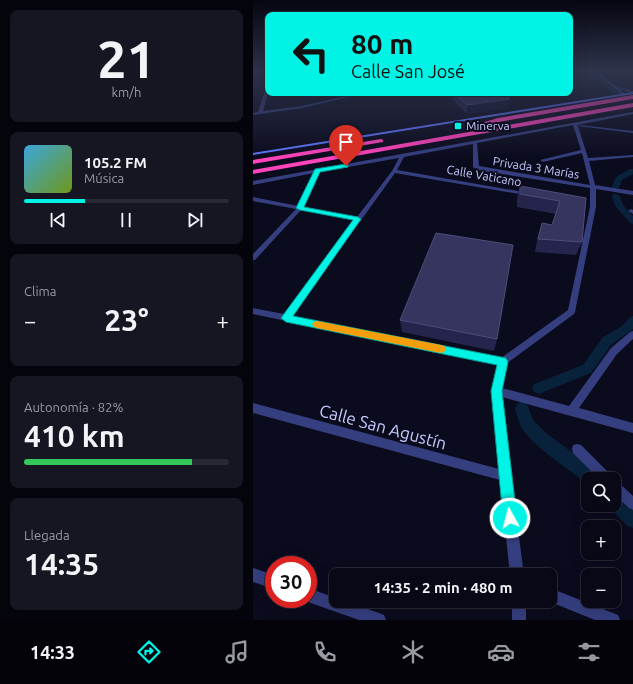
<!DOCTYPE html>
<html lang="es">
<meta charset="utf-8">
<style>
:root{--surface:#080816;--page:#161623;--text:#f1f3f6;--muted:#989aa1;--line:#292935;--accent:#00f3e4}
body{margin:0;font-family:Ubuntu,sans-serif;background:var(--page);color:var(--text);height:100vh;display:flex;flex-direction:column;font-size:15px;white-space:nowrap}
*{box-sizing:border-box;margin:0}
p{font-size:13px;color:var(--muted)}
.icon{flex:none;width:22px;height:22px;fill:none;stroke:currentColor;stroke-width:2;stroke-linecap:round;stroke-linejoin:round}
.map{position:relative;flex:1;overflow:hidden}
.details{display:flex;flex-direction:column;gap:10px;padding:10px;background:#04040c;width:253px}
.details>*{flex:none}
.hud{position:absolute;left:12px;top:12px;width:308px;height:84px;border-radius:8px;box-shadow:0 4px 16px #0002,0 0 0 1px var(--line);background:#00f3e4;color:#111;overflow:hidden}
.tools{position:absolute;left:328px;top:472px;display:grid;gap:8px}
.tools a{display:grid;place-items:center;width:40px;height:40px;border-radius:8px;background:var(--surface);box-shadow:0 4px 16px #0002,0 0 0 1px var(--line);font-size:20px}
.speed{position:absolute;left:12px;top:556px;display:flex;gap:8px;font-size:20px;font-weight:700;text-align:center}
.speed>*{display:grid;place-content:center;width:52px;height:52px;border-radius:50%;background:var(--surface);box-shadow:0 4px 16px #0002,0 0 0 1px var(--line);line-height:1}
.speed .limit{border:6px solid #d22;background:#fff;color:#111}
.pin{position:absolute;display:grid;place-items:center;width:34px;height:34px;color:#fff;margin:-41px -17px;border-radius:50% 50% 50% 0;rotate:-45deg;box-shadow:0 0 4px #0007}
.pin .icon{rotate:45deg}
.me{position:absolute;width:44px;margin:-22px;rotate:353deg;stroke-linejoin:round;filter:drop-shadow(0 0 3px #0008)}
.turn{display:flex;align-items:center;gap:14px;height:84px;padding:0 20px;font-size:18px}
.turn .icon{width:52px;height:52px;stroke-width:2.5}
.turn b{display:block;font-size:28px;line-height:34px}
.big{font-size:30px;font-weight:700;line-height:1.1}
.details .tile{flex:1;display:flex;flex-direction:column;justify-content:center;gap:6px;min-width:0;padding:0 14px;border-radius:8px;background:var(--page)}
.details .dial{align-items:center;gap:0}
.dial b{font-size:52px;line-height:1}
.song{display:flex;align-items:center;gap:12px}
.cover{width:48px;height:48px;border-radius:6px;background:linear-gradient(135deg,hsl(200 70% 55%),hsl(80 70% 35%))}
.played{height:4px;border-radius:2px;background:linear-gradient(90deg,var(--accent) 30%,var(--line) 30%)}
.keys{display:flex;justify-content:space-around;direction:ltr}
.heat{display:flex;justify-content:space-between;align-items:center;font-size:22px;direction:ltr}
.charge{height:6px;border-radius:3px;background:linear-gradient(90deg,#34c759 82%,var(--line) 0)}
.trip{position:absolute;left:76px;top:568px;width:228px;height:40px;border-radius:8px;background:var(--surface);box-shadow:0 4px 16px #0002,0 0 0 1px var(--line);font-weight:700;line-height:40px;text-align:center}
.dock{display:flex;height:64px;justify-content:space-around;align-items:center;background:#030309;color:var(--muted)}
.dock .icon{width:28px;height:28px}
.dock .selected{color:var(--accent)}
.dock b{font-size:18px;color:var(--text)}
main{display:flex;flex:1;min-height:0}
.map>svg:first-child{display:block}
</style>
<main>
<section class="details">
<div class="tile dial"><b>21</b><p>km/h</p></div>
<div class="tile">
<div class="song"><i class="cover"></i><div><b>105.2 FM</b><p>Música</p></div></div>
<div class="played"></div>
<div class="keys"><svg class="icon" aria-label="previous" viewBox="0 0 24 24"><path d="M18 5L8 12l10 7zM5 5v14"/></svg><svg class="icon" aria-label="pause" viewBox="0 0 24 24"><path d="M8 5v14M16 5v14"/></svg><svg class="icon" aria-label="next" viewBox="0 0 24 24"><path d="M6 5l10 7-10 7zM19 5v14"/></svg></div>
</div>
<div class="tile"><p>Clima</p>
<div class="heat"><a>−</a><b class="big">23°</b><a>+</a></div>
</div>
<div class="tile"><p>Autonomía · 82%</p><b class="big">410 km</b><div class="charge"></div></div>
<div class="tile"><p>Llegada</p><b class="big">14:35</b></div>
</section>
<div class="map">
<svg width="380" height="620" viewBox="0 0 380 620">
<rect width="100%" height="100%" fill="#0b0b1e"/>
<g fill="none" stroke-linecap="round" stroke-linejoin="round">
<g fill="#07223a" fill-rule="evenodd">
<polygon points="338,72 342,72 346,77 365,92 365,94 361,94 342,79"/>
<polygon points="377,169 380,169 380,174 369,180 366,188 360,188 359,186 363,177"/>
<polygon points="360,194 363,194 367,196 370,205 380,216 380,224 377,223 362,206 359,196"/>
<polygon points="380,316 380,329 358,345 338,373 286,394 281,392 279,388 281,384 330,365 350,337 369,326 376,318"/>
<path d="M269 402 274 404 280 420 293 433 347 473 349 479H335V484C315 469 284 449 270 430 266 424 264 415 262 409L264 404Z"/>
<polygon points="361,492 367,494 380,508 380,528 374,526 355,506 361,505"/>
</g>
<g fill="#353e7e" fill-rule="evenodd">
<path d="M345 72H349C352 84 369 88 380 91V93L366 89 372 94 369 95 347 77Z"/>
<polygon points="366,72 371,72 375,74 373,75"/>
<polygon points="15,87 15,93 10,111 49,106 106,93 113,93 49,108 0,115 0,113 5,112 13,88"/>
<path d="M380 112V114L324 125 325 126 327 125 380 131V133L325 126 335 158 380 155V157L336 161 342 185 380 191V195L343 189V207L322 312 321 314 253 364 249 388 316 406 358 348 377 332 380 331V339L364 354 326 408 380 423V433L249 397 258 476 271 575H257L247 480 0 413V403L246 469 239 391 244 365 0 314V308L31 314 102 220 48 210 2 260H0V254L43 209 0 201V197L45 206 61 173 0 185V181ZM320 125 328 150 287 160 290 162 329 153 337 185 226 166 224 143ZM220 144V167L224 170 337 188V207L315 310 248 358 39 316 142 173 278 196V194L276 193 144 170 151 157ZM146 158 139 171 104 217 51 207 67 172Z"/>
<polygon points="378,209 380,210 380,214 375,211"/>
<polygon points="324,444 328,445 358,475 360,479 346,479 320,453 319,449 320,445"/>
<polygon points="361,480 365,482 380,496 380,510 376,508 361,494"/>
<polygon points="0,568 21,575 21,589 0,582"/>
<polygon points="55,588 83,598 83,601 92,601 126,613 131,615 133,620 106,620 55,602 50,599 55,599"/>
<polygon points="297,588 365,615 367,620 342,620 295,601 297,601"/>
<rect x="259" y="601" width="14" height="19"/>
</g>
<polygon fill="#5f74ff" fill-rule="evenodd" points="380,92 380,94 0,155 0,153"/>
<g fill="#ff43bb" fill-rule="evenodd">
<polygon points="380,95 380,99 245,122 218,129 215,127 245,118"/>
<polygon points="380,103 380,107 0,174 0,170"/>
<polygon points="128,139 130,140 130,142 0,164 0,160"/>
</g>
</g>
<g fill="#24244c">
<polygon points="199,93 250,93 256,107 214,114 199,99"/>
<polygon points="267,186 333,198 329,242 323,255 282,252 285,236 289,223 299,225 303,214 264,207 264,199"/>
<polygon points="147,320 244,339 241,351 149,332"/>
</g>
<polygon fill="#131232" points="257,99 256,107 214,114 214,105"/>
<g fill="#363560" stroke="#4d4d79">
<polygon points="201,93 250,93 257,99 214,105"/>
<polygon points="267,186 333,198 329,242 285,239 289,223 299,225 307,201 267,194"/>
<polygon points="183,233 260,245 244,339 147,320"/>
</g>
<linearGradient id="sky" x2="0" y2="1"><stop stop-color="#060610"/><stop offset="0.45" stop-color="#2e344c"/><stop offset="1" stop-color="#2e344c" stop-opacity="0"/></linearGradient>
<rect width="380" height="159" fill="url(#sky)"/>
<polygon fill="#00f3e4" stroke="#009e94" points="93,164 95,165 95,167 67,172 51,207 105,217 108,219 40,316 253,358 255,362 249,391 264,518 262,523 257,525 252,523 250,518 238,391 244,365 33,322 28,318 100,220 47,210 43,208 62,169"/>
<polygon fill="#f59e0b" points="64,321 188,345 191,346 193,349 191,352 188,353 64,328 61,327 59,324 61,322"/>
<rect fill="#00f3e4" stroke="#0b0b1e" stroke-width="1.5" x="201" y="122" width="8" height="8" rx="2"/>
<g text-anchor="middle" stroke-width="4" stroke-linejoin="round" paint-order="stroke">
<g font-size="12" fill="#c8caff" stroke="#0b0b1e" text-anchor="start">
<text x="213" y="130">Minerva</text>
</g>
<g font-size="12" fill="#c8caff" stroke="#0b0b1e">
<text transform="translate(283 168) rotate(9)" y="4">Privada 3 Marías</text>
<text transform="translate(231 176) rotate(10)" y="4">Calle Vaticano</text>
</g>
<g font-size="17" fill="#c8caff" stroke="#0b0b1e">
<text transform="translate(130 427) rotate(15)" y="6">Calle San Agustín</text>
</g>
</g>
</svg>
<div class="tools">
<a><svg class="icon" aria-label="search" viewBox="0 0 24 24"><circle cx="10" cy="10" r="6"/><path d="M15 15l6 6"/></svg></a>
<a>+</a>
<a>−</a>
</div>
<div class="speed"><div class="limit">30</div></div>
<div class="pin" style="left:93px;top:166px;background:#d93025"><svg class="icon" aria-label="arrive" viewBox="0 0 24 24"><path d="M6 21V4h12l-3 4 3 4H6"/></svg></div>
<svg class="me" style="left:257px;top:518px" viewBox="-20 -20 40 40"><circle r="17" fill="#00f3e4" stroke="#fff" stroke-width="3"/><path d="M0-11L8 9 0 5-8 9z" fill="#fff"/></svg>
<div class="trip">14:35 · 2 min · 480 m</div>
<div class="hud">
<div class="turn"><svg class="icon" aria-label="left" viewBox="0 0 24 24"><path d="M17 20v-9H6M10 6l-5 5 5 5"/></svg><div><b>80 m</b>Calle San José</div></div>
</div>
</div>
</main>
<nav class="dock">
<b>14:33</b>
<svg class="icon selected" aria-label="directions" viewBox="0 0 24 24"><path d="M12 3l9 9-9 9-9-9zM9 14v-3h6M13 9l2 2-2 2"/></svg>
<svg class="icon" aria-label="music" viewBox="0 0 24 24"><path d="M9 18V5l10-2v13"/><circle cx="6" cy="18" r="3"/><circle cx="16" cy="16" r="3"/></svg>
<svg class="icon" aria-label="phone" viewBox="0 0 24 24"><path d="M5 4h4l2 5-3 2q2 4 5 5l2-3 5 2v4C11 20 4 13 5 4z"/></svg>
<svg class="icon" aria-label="climate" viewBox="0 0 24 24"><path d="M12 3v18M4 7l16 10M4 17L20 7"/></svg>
<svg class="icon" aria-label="car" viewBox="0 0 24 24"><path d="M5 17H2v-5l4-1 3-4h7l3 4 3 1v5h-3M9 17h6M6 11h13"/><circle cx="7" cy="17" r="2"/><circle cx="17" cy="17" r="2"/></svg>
<svg class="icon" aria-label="filters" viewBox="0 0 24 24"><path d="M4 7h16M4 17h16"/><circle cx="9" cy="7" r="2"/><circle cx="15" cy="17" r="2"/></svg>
</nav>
